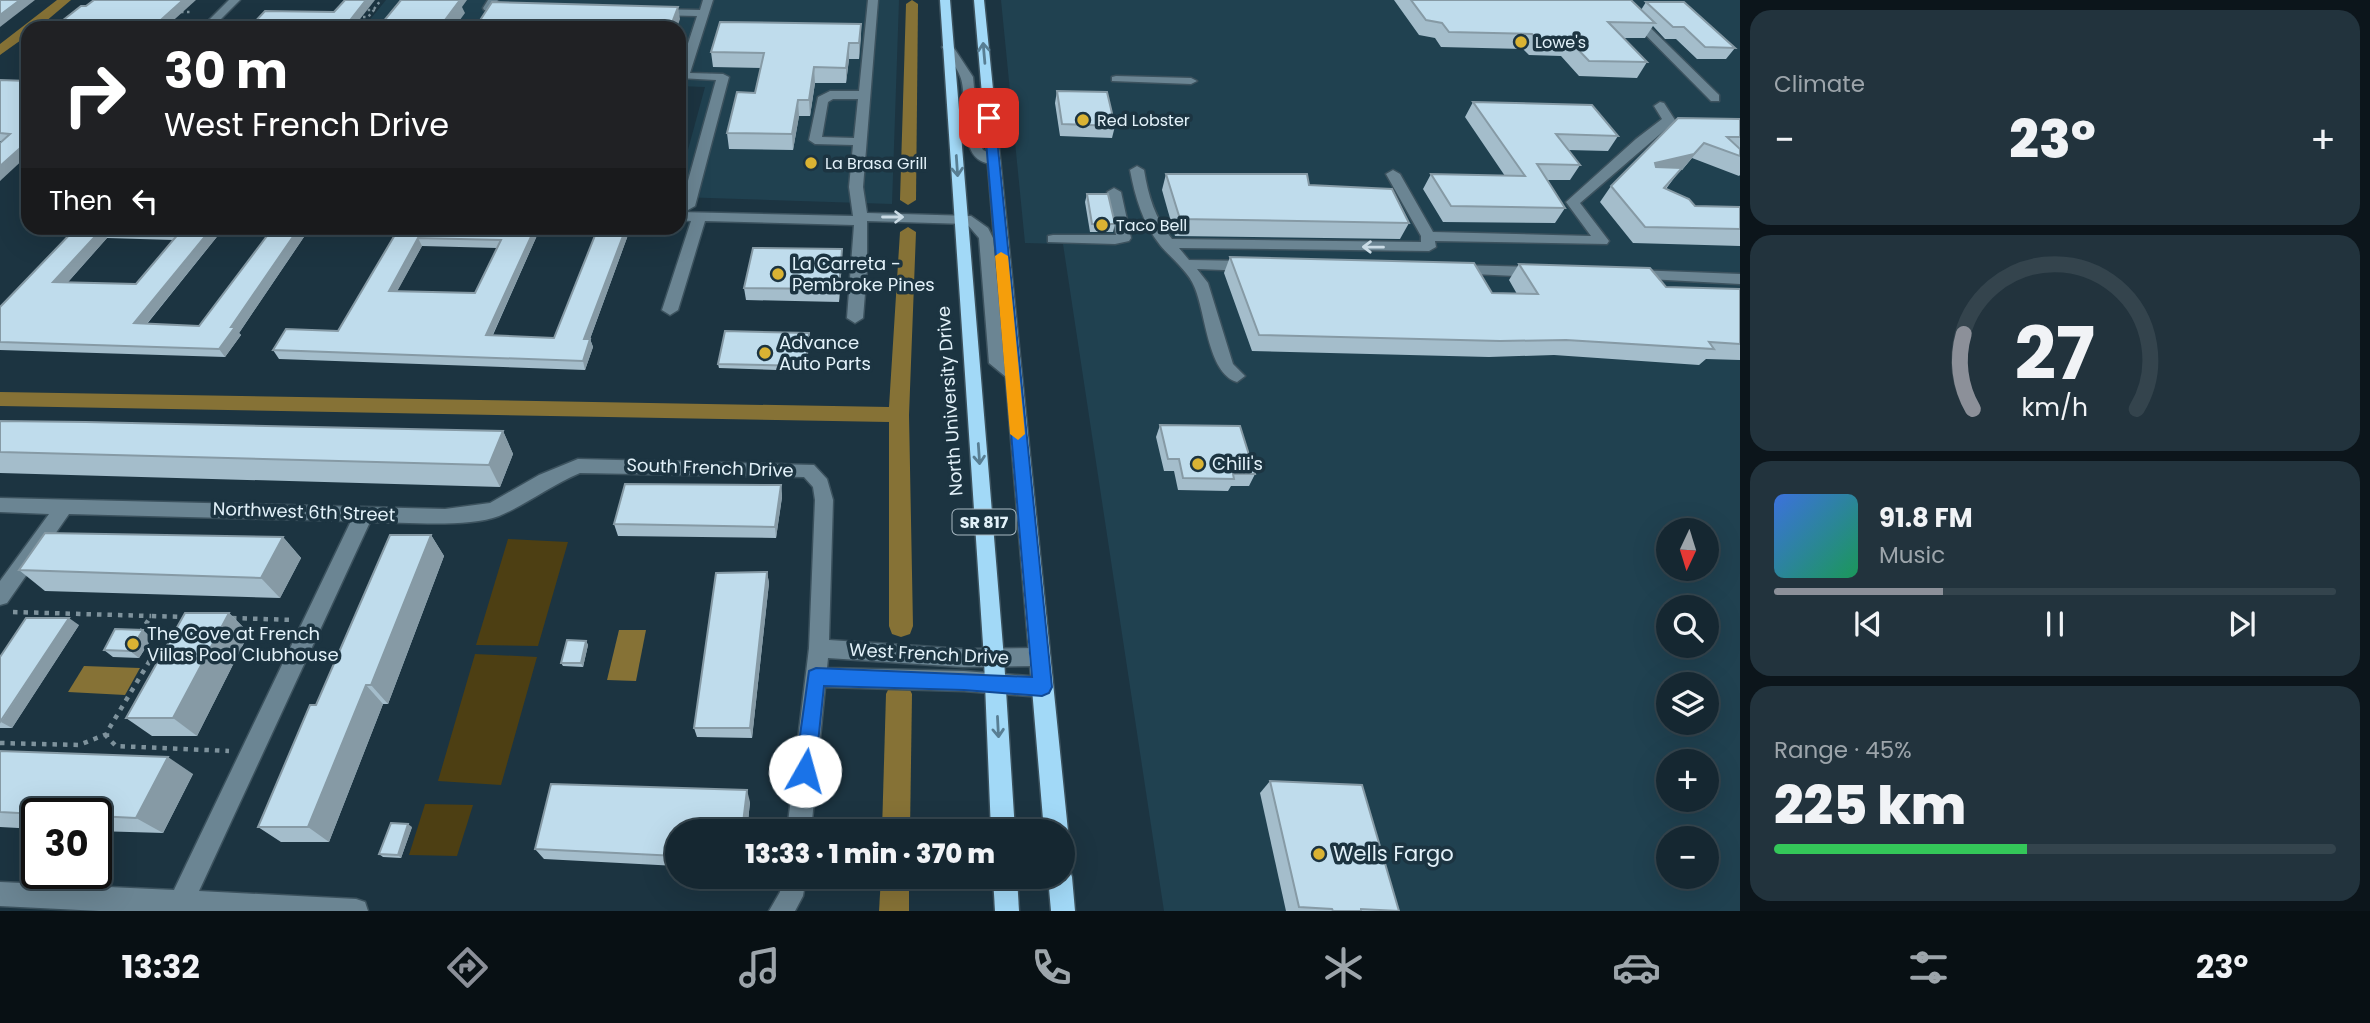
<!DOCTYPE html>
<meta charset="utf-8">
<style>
:root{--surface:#152731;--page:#22333d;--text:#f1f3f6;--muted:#9da5ab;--line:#34444d;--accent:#8c9099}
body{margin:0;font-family:Poppins,sans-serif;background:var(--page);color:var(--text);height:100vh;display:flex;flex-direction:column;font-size:26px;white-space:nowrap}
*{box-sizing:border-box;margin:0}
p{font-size:23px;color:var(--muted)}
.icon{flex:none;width:38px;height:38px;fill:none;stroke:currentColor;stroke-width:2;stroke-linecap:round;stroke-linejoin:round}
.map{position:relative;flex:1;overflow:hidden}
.panel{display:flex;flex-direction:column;gap:10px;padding:10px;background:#0c151b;width:630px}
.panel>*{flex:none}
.top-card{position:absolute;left:21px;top:21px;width:665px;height:214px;border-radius:21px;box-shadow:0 7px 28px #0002,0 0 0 2px var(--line);background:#202124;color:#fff;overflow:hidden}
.needle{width:46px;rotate:184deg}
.controls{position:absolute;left:1656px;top:518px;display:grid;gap:14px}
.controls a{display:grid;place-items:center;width:63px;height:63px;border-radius:50%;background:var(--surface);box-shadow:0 7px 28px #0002,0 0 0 2px var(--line);font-size:35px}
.speed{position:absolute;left:21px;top:798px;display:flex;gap:14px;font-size:35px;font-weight:700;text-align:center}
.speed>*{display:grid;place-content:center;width:91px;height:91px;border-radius:50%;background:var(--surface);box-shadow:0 7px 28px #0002,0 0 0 2px var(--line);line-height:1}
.speed .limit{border:4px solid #111;border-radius:10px;background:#fff;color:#111}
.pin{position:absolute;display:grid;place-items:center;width:60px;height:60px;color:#fff;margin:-30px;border-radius:14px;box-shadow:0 4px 10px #0006}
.me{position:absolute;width:77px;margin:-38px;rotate:7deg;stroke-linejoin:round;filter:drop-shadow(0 0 5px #0008)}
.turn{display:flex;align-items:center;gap:24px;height:147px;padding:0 28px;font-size:32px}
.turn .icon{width:91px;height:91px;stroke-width:2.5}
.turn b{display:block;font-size:49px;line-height:60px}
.then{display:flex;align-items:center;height:66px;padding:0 28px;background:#0003;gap:14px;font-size:26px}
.big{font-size:52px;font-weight:800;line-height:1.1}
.panel .tile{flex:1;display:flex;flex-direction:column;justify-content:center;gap:10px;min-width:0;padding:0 24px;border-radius:21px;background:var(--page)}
.panel .dial{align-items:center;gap:0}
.dial svg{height:182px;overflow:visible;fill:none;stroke:var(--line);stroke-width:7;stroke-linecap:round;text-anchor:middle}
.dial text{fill:var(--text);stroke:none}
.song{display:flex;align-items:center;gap:21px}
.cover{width:84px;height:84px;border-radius:10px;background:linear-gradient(135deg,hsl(220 70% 55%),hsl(150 70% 35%))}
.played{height:7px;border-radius:4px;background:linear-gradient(90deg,var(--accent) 30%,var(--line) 30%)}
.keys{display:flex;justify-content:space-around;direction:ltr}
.heat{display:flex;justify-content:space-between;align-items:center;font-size:38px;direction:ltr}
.charge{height:10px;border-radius:5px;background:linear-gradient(90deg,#34c759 45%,var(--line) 0)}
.trip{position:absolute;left:665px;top:819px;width:410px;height:70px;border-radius:35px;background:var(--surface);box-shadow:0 7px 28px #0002,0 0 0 2px var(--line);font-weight:800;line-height:70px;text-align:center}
.menu{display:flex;height:112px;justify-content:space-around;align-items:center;background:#081014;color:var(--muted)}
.menu .icon{width:49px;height:49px}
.menu .current{color:var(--accent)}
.menu b{font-size:32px;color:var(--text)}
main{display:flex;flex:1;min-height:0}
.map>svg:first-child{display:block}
</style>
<main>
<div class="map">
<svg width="1740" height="911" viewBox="0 0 1740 911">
<rect width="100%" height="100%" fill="#1c3441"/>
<g fill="#204150" fill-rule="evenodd">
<polygon points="386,0 899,0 892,204 679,197 679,183 705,87 679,86 679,28 363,28"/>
<path d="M1001 0H1740V911H1164L1063 244 1025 243ZM1668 530H1706V569H1668ZM1668 607H1706V646H1668ZM1668 684H1706V723H1668ZM1668 761H1706V800H1668ZM1668 838H1706V877H1668Z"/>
</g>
<g fill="#4d3f13">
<polygon points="508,539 568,542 538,646 476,645"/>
<polygon points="475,654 537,657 501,785 438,781"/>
<polygon points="425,804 473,805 457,856 409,855"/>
</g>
<g fill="#867236">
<polygon points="619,630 646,630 636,681 607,680"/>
<polygon points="84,666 140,668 125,695 68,692"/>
</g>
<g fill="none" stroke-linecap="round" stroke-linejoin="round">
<g fill="#867236" fill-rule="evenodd">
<polygon points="57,0 71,0 38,28 28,28 28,35 0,55 0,44"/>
<polygon points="912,0 918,4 916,200 908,205 900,200 906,4"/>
<polygon points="908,227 916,232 909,415 913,626 910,634 901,637 892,634 889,626 889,422 0,406 0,392 889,407 900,232"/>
<polygon points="899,682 908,686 912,694 910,831 882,831 886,694 890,686"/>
<polygon points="881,877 909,877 909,911 879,911"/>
</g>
<defs>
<g id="minor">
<polygon points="229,0 240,0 212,28 201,28"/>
<polygon points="488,0 498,0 495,5 511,5 516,8 511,11 484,10 483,8"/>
<polygon points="703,0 713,0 690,73 723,74 729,77 695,206 688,210 681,206 716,80 679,78 679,71 697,16 655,15 650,12 655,9 700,10"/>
<path d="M868 0H878L863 187 867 213 971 216 988 228 993 238 1005 360 1020 373 1018 377H1006L989 363 979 238 967 224 867 221V269L863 318 855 323 847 318 854 225 705 221 678 310 670 315 662 310 691 221 679 220V212L853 216 849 187 853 145 815 144 809 140 818 97 830 91H859ZM833 99H858L854 138 822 137 828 102Z"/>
<polygon points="1611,0 1622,0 1719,95 1719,101 1711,101"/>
<path d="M944 45H952L973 77 979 142 983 150 998 157V163C953 170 970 99 960 76 956 66 948 56 942 47Z"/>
<polygon points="1116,76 1191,78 1197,81 1191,84 1112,81 1112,77"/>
<path d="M1660 102 1664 103 1675 120 1673 123 1580 203 1609 241 1607 244 1435 241 1436 247 1429 251 1179 248 1189 260 1250 261 1257 266 1250 271 1197 269 1208 283 1233 364 1245 376 1237 382C1207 373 1206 312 1194 286 1188 271 1170 257 1160 245 1143 224 1135 197 1130 170L1137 166 1144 170C1148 195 1155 219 1172 239L1421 242V236L1386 174 1393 170 1400 174 1433 232 1591 236 1566 202 1636 139 1662 119 1654 106Z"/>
<polygon points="1114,188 1121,192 1131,238 1129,241 1115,244 1048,242 1048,236 1053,235 1116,235 1107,192"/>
<polygon points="1457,265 1537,267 1544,272 1537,277 1452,273 1450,270"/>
<polygon points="1635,270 1740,274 1740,284 1630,278 1628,275 1630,272"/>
<path d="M578 459 814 465 827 479 833 500 829 640 963 649 1039 648 1046 650 1049 657 1046 664 1039 666 963 667 828 658 827 668 964 671 1042 677 1049 680 1053 687 1049 694 1042 697 964 691 825 687 811 831H787L809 648 815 500 813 487 804 477 580 473C551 485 526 505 499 516 468 528 404 522 370 522L199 891 356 899 365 902 368 911H100L0 906V882L174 890 351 521 69 514 7 603 0 605V581L49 514 0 512V498L445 509 490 503 539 475Z"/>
<polygon points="782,877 806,877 803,896 795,911 769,911 780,892"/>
</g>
<g id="major">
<polygon points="940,0 950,0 1004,659 1015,831 991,831 984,659"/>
<polygon points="974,0 984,0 1068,831 1062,840 1062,831 1044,831"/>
<polygon points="1062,866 1069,868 1072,877 1075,911 1051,911 1048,877 1062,877"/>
<polygon points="993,877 1017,877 1019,911 995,911"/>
</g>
</defs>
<use href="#minor" stroke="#3c525e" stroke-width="3"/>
<use href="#major" stroke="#3c525e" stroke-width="3"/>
<g stroke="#7e929c" stroke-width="2.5" stroke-dasharray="2.5 3.5" stroke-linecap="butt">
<polyline points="374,9 381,0"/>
<polyline points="181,12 193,12"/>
<polyline points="357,17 368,17 374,10 366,10"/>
</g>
<g stroke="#7e929c" stroke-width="4.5" stroke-dasharray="4.5 6" stroke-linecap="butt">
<polyline points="13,612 151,616"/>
<polyline points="232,618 294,620"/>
<polyline points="140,633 151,616 186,617"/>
<polyline points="155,652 107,732 107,737 116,746 229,751"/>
<polyline points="0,743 79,745 107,734"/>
</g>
<use href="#minor" fill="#6b8593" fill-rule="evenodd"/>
<use href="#major" fill="#a2d9f7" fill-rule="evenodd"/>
</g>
<g fill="#a4bdcb" fill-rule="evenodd">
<polygon points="1394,0 1631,0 1641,10 1646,2 1735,48 1726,59 1697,59 1676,39 1665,39 1653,26 1645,38 1623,38 1647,62 1637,78 1579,76 1561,56 1529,55 1523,49 1441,47 1435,38 1419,35"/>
<polygon points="861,24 859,59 849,59 846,83 815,83 810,116 799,116 793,150 729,149 727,133 755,93 761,68 713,67 711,52"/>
<polygon points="0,80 28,81 0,181 2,141 0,141"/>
<polygon points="1057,91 1115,126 1112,138 1060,136 1055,103"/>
<polygon points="1473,102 1618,136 1608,151 1568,150 1580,165 1570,180 1547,180 1565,208 1555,223 1443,222 1423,189 1431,174 1505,176 1465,117"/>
<polygon points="1740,119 1740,175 1739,176 1692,158 1682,170 1680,170 1666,189 1695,206 1740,207 1740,246 1633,243 1600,202 1611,186"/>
<polygon points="1166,174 1309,185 1409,223 1400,239 1175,236 1162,190"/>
<polygon points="1087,194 1115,224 1113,232 1090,232 1085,202"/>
<path d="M76 228H224L147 324 199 326 273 228H310L239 333 241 335 225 357 0 350V307ZM107 238 173 240 136 284 68 282Z"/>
<path d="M399 228H538L539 231 493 335 554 338 626 228 628 235 590 339 593 347 585 370 279 359 273 350 338 331ZM422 246 497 248 475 293 397 291Z"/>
<polygon points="1230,257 1492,293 1517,294 1509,280 1519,264 1666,287 1740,289 1740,360 1706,359 1699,365 1554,355 1489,357 1252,351 1224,273"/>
<polygon points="842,261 839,302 746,300 744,288"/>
<polygon points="809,337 806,371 719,368 718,364"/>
<polygon points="0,421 503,431 513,454 500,487 0,473"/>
<polygon points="1160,425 1255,474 1249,486 1231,486 1228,491 1178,490 1174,471 1164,471 1156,437"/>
<polygon points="781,485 782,497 776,538 618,536 614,524"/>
<polygon points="431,535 444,556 388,704 383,704 329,842 281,842 258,827 316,705"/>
<polygon points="283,537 301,558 280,598 45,591 19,570"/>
<polygon points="767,572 769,583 752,738 697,737 694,728"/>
<polygon points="229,613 249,633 197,736 152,736 126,718"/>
<polygon points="79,625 12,728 0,728 0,657"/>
<polygon points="152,638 139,658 113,657 104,650"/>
<polygon points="586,641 588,645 583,667 563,666 561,663"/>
<polygon points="0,751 193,774 163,833 96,831 96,814 37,814 37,829 0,827"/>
<polygon points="1270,781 1399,911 1286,911 1260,793"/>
<polygon points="750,802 747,831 677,831 677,866 544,859 535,849"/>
<polygon points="412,827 401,858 383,857 379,854"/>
</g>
<g fill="#869aa5">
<polygon points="20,0 35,0 0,27 0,15"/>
<polygon points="183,0 196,0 165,28 152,28"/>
<polygon points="366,0 375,0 353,28 344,28"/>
<polygon points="453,0 467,0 462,7 465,13 454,28 439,28"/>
<polygon points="678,7 680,19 677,28 670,28"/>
<polygon points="861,24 861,39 859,59 859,43"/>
<polygon points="849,43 849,59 846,83 846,68"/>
<polygon points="814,67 815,83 810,116 809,100"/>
<polygon points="798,100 799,116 793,150 792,134"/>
<polygon points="28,141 28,155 0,181 0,166"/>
<polygon points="1704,143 1692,158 1682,170 1680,170 1652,204 1644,178 1655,163"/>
<polygon points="212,228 224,228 140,332 134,323"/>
<polygon points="299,228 310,228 239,333 241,335 225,357 219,349 231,327"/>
<polygon points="535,228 538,228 539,231 489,343 486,335"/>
<polygon points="626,228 628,235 587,347 584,339"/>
<polygon points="101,230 107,238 61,290 53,282"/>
<polygon points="418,238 422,246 393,299 389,291"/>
<polygon points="842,249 842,261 839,302 839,289"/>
<polygon points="590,339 593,347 585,370 583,361"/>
<polygon points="503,431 513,454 500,487 489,465"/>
<polygon points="781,485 782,497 776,538 775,527"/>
<polygon points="431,535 444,556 388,704 371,685"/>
<polygon points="283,537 301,558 280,598 261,578"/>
<polygon points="767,572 769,583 752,738 750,728"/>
<polygon points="229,613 249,633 197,736 173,718"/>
<polygon points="69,618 79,625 12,728 1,722"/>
<polygon points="143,630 152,638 139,658 130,651"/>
<polygon points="586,641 588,645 583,667 581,663"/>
<polygon points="366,685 383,704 329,842 308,827"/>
<polygon points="168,757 193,774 163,833 136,818"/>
<polygon points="747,790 750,802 747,831 742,831"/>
<polygon points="408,824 412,827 401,858 398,855"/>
</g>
<g fill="#bfdcec" stroke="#869aa5" stroke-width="2" fill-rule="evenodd">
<polygon points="0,0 20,0 0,15"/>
<polygon points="94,0 183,0 152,28 53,28 81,6 86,6"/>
<polygon points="345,0 366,0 344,28 249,28 265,11 334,12"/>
<polygon points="401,0 460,0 439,28 378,28"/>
<polygon points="1411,0 1631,0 1655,23 1608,22 1647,62 1589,61 1570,41 1537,40 1532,34 1449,32 1442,23 1426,20"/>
<polygon points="492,2 678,7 670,28 475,28"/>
<polygon points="1646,2 1684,2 1735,48 1705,47 1684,27 1673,27"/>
<polygon points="720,22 861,24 859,43 849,43 846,68 814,67 809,100 798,100 792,134 727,133 737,92 755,93 764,53 711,52"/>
<polygon points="0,80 28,81 28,141 0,166 0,143 10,134 0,133"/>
<polygon points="1057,91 1107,92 1115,126 1062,124"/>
<polygon points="1473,102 1592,105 1618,136 1556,134 1580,165 1537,164 1565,208 1451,206 1431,174 1525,176"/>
<polygon points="1678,118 1740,119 1740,137 1727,137 1740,149 1740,156 1704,143 1694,154 1655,163 1656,167 1682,168 1664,188 1689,199 1695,206 1740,207 1740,229 1645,227 1611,186"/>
<polygon points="1166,174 1307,174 1309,185 1392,189 1409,223 1180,219"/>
<polygon points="1087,194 1108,194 1115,224 1092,224"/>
<path d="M76 228H212L134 323 199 326 273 228H299L231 327H235L219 349 0 342V307ZM101 230 180 232 136 284 53 282Z"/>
<path d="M399 228H535L486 335 554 338 598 228H626L584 339H590L583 361 273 350 286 329 338 331ZM418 238 501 240 475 293 389 291Z"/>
<polygon points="753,248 842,249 839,289 744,288"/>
<polygon points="1230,257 1474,263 1492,293 1538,294 1519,264 1650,268 1666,287 1740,289 1740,344 1709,342 1714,349 1566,340 1500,341 1259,335"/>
<polygon points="725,331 809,333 806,366 718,364"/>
<polygon points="0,421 86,422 503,431 489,465 0,452"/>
<polygon points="1160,425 1240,426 1255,474 1233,474 1234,479 1183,478 1179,459 1168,459"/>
<polygon points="625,484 781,485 775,527 614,524"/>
<polygon points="45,533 283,537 261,578 19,570"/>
<polygon points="390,535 431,535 371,685 366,685 308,827 258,827 310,705 316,705"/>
<polygon points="767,572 750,728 694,728 716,573"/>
<polygon points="185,613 229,613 173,718 126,718"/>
<polygon points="26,618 69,618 0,722 0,657"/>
<polygon points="115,629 143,630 130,651 104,650"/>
<polygon points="567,640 586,641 581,663 561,663"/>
<polygon points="0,751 168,757 136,818 96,816 96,814 37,814 0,812"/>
<polygon points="1270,781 1362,785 1399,911 1361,909 1361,911 1333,911 1332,909 1299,907"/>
<polygon points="551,784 747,790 742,831 677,831 677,856 535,849"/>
<polygon points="391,823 408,824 398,855 379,854"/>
</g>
<defs><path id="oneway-shaft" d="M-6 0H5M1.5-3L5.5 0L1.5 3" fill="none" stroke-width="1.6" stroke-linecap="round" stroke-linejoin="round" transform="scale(1.75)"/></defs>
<g stroke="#587e93">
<use href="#oneway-shaft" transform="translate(984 53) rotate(-95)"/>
<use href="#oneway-shaft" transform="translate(957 166) rotate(86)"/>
<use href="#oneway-shaft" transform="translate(979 454) rotate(86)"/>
<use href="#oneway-shaft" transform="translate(998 727) rotate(87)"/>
</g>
<g stroke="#cadbe5">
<use href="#oneway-shaft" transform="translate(893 217)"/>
<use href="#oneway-shaft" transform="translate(1373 247) rotate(-179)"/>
</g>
<polygon fill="#1a73e8" stroke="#114b97" stroke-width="2" points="989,114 995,118 1052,687 1049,693 1042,696 964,690 824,686 815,771 812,778 805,781 798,778 795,771 809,671 816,668 1032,677 984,118"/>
<polygon fill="#f59e0b" points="1001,252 1008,256 1025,434 1018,440 1010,434 995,256"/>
<g fill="#dab333" stroke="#1c3441" stroke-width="2.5">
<circle cx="1521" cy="42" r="7"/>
<circle cx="1083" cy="120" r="7"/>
<circle cx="811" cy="163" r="7"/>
<circle cx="1102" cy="225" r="7"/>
<circle cx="778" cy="274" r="7"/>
<circle cx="765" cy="353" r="7"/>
<circle cx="1198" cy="464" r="7"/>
<circle cx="133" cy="644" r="7"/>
<circle cx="1319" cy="854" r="7"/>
</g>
<g text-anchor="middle" stroke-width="7" stroke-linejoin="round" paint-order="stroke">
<g font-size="16" fill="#e2f1f9" stroke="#1c3441" text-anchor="start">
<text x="1535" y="48">Lowe's</text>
<text x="1097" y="126">Red Lobster</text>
<text x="825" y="169">La Brasa Grill</text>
<text x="1116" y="231">Taco Bell</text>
</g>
<rect fill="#1c3441" stroke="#a7b8c2" stroke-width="2" x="952.5" y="509.5" width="63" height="25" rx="5"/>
<g font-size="16" font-weight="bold" fill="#e2f1f9">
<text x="984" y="528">SR 817</text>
</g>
<g font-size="18" fill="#e2f1f9" stroke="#1c3441" text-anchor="start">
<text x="792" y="270">La Carreta -<tspan x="792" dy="21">Pembroke Pines</tspan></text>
<text x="779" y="349">Advance<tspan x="779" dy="21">Auto Parts</tspan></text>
<text x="1212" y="470">Chili's</text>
<text x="147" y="640">The Cove at French<tspan x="147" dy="21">Villas Pool Clubhouse</tspan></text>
</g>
<g font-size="18" fill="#e2f1f9" stroke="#1c3441">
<text transform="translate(950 401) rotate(-94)" y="6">North University Drive</text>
<text transform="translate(710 468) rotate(2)" y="6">South French Drive</text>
<text transform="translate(304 512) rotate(2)" y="6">Northwest 6th Street</text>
<text transform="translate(929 654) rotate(3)" y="6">West French Drive</text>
</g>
<g font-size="21" fill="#e2f1f9" stroke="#1c3441" text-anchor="start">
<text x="1333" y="861">Wells Fargo</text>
</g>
</g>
</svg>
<div class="controls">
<a><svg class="needle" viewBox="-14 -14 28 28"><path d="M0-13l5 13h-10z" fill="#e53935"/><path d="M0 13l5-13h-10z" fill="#9da5ab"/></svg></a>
<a><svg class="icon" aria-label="search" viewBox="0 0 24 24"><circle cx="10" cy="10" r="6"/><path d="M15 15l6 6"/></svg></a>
<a><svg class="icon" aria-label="layers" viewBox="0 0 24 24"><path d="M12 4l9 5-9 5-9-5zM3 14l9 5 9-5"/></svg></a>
<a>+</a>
<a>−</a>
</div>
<div class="speed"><div class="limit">30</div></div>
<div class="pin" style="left:989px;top:118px;background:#d93025"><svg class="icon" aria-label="arrive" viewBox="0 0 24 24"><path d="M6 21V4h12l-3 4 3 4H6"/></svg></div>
<svg class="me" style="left:805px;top:771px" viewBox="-20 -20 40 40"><circle r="19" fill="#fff"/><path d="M0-13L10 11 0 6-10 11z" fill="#1a73e8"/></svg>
<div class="trip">13:33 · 1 min · 370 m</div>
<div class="top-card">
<div class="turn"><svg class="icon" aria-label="right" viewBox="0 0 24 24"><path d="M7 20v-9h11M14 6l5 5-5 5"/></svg><div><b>30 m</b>West French Drive</div></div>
<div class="then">Then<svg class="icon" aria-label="left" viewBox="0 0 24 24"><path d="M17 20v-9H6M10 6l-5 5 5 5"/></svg></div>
</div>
</div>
<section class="panel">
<div class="tile"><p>Climate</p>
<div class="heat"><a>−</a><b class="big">23°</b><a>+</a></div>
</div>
<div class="tile dial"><svg viewBox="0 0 100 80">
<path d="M14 69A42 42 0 1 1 86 69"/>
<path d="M14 69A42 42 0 0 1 10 36" stroke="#8c9099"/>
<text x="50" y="56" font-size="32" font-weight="700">27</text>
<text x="50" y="72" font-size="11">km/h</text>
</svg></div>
<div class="tile">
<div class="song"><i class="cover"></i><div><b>91.8 FM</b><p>Music</p></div></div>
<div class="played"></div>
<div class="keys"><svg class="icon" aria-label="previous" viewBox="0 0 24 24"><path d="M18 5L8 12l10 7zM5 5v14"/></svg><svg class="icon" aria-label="pause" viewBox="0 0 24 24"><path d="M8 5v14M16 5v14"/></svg><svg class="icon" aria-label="next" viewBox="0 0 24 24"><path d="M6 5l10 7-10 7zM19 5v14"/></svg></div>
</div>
<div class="tile"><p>Range · 45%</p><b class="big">225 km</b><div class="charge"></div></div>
</section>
</main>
<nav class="menu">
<b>13:32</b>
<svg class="icon current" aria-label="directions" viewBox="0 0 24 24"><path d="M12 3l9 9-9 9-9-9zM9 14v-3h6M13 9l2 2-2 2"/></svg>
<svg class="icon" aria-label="music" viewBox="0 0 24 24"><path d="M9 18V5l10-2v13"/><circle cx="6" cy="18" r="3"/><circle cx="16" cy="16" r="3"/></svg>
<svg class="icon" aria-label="phone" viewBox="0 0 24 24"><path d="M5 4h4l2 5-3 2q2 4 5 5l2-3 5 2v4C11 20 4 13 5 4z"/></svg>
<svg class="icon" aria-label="climate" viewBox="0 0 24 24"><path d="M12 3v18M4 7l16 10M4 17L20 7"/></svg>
<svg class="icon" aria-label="car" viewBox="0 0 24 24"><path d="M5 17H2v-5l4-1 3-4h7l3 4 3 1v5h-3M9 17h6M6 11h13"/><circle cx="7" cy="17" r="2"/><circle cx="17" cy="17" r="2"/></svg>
<svg class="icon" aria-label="filters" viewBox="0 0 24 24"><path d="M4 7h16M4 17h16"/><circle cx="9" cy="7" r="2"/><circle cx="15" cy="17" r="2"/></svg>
<b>23°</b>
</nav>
